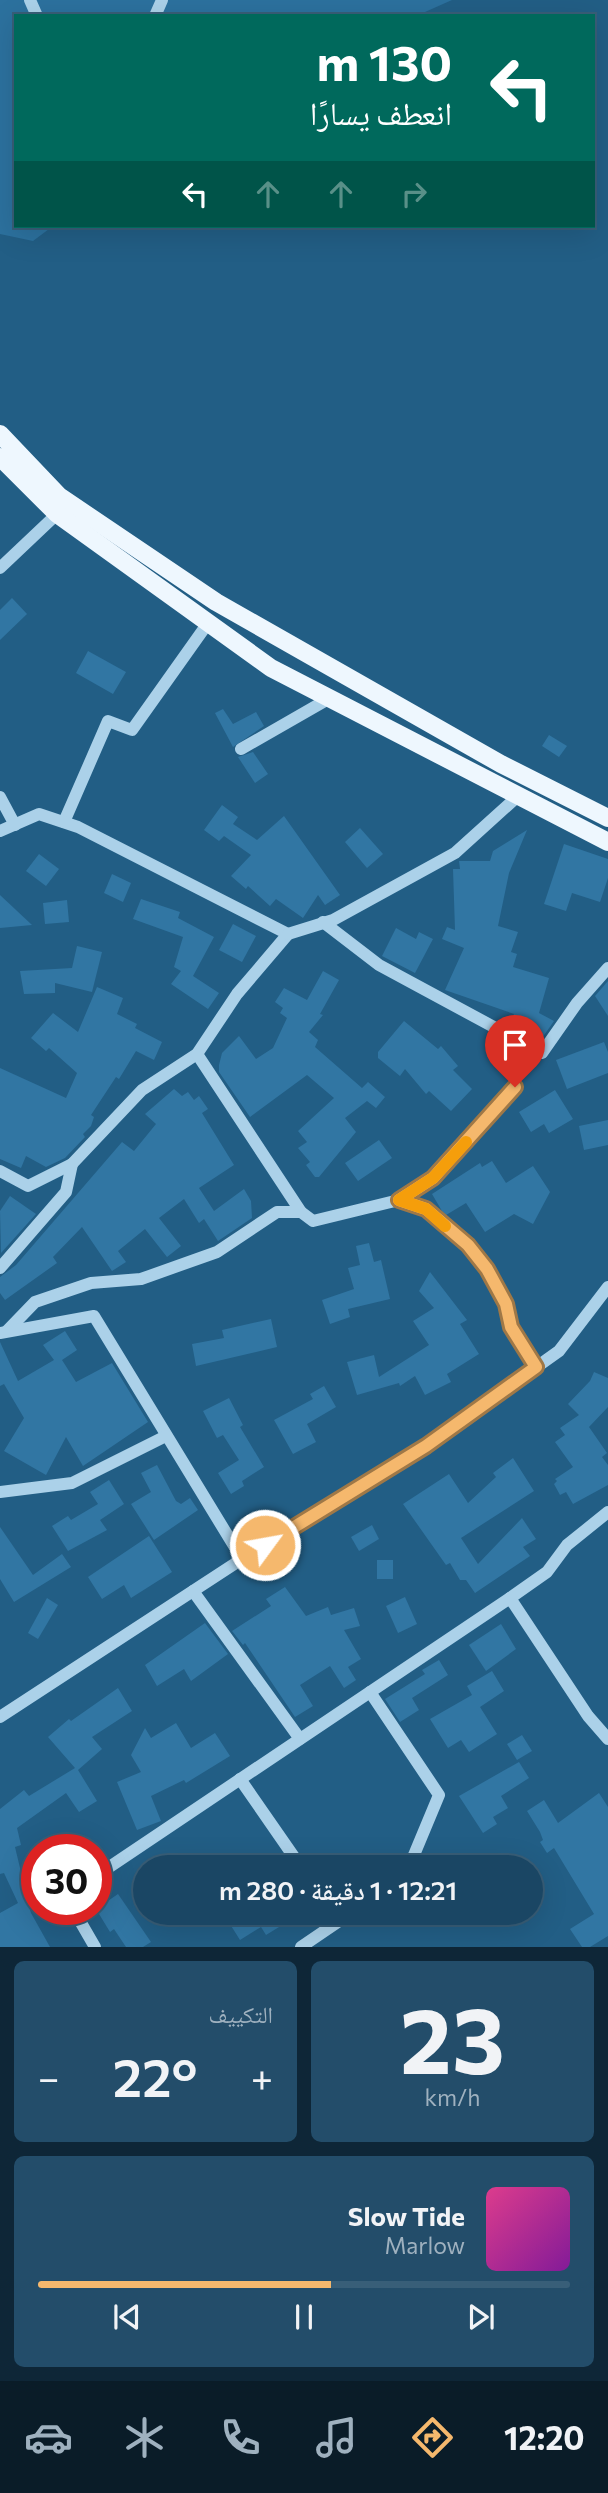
<!DOCTYPE html>
<html lang="ar">
<meta charset="utf-8">
<style>
:root{--surface:#1a4664;--page:#234d6a;--text:#f1f3f6;--muted:#9fb1bf;--line:#385e78;--accent:#f5b86d}
body{margin:0;font-family:Commissioner,"Noto Naskh Arabic",sans-serif;background:var(--page);color:var(--text);direction:rtl;height:100vh;display:flex;flex-direction:column;font-size:26px;white-space:nowrap}
*{box-sizing:border-box;margin:0}
p{font-size:23px;color:var(--muted)}
.icon{flex:none;width:38px;height:38px;fill:none;stroke:currentColor;stroke-width:2;stroke-linecap:round;stroke-linejoin:round}
.map{position:relative;height:1947px;overflow:hidden;direction:ltr}
.panel{display:flex;flex-direction:column;gap:14px;padding:14px;background:#0e2637;flex:1}
.panel>*{flex:none}
.top-card{position:absolute;left:14px;top:14px;width:581px;height:214px;border-radius:0px;box-shadow:0 7px 28px #0002,0 0 0 2px var(--line);direction:rtl;background:#00695c;color:#fff;overflow:hidden}
.speed{position:absolute;left:21px;top:1834px;display:flex;gap:14px;font-size:35px;font-weight:700;text-align:center}
.speed>*{display:grid;place-content:center;width:91px;height:91px;border-radius:50%;background:var(--surface);box-shadow:0 7px 28px #0002,0 0 0 2px var(--line);line-height:1}
.speed .limit{border:10px solid #d22;background:#fff;color:#111}
.pin{position:absolute;display:grid;place-items:center;width:60px;height:60px;color:#fff;margin:-72px -30px;border-radius:50% 50% 50% 0;rotate:-45deg;box-shadow:0 0 7px #0007}
.pin .icon{rotate:45deg}
.me{position:absolute;width:77px;margin:-38px;rotate:58deg;stroke-linejoin:round;filter:drop-shadow(0 0 5px #0008)}
.turn{display:flex;align-items:center;gap:24px;height:147px;padding:0 28px;font-size:32px}
.turn .icon{width:91px;height:91px;stroke-width:2.5}
.turn b{display:block;font-size:49px;line-height:60px}
.lanes{display:flex;align-items:center;height:66px;padding:0 28px;background:#0003;justify-content:center;gap:35px;direction:ltr}
.lanes .off{opacity:.35}
.big{font-size:52px;font-weight:600;line-height:1.1}
.panel .card{flex:1;display:flex;flex-direction:column;justify-content:center;gap:10px;min-width:0;padding:0 24px;border-radius:10px;background:var(--page)}
.panel .dial{align-items:center;gap:0}
.dial b{font-size:91px;line-height:1}
.song{display:flex;align-items:center;gap:21px}
.cover{width:84px;height:84px;border-radius:10px;background:linear-gradient(135deg,hsl(330 70% 55%),hsl(290 70% 35%))}
.played{height:7px;border-radius:4px;background:linear-gradient(90deg,var(--accent) 55%,var(--line) 55%)}
.keys{display:flex;justify-content:space-around;direction:ltr}
.heat{display:flex;justify-content:space-between;align-items:center;font-size:38px;direction:ltr}
.panel .tiles{flex:1;display:grid;gap:14px;grid-template-columns:1fr 1fr}
.card:last-child{grid-column:span 2}
.trip{position:absolute;left:133px;top:1855px;width:410px;height:70px;border-radius:35px;background:var(--surface);box-shadow:0 7px 28px #0002,0 0 0 2px var(--line);font-weight:600;line-height:70px;text-align:center;direction:rtl}
.tabs{display:flex;height:112px;justify-content:space-around;align-items:center;background:#0a1c28;color:var(--muted)}
.tabs .icon{width:49px;height:49px}
.tabs .on{color:var(--accent)}
.tabs b{font-size:32px;color:var(--text)}
.map>svg:first-child{display:block}
</style>
<div class="map">
<svg width="608" height="1947" viewBox="0 0 608 1947">
<rect width="100%" height="100%" fill="#225e85"/>
<polygon fill="#2c719e" points="0,0 452,0 416,16 16,16 16,226 53,226 33,241 0,234"/>
<g fill="#3176a3">
<polygon points="12,598 27,614 0,640 0,610"/>
<polygon points="88,651 126,672 113,694 76,673"/>
<polygon points="223,709 233,724 256,712 264,726 233,747 215,713"/>
<polygon points="549,735 567,746 559,757 542,746"/>
<polygon points="253,752 268,774 255,783 238,757"/>
<polygon points="222,805 238,817 233,824 257,840 284,816 340,895 325,905 318,895 303,918 276,899 270,906 248,886 246,889 231,876 251,855 224,836 219,841 204,830"/>
<polygon points="360,828 383,854 367,868 345,842"/>
<polygon points="527,830 509,873 498,926 518,932 511,952 517,954 513,967 549,978 539,1013 554,1021 540,1041 509,1024 514,1014 445,990 464,948 442,939 447,927 455,930 453,869 460,869 459,861 490,861 493,851"/>
<polygon points="564,844 608,859 608,878 600,902 572,893 566,911 544,904"/>
<polygon points="39,854 59,869 46,886 26,871"/>
<polygon points="112,874 131,883 123,902 104,893"/>
<polygon points="0,895 32,925 0,928"/>
<polygon points="141,899 180,912 178,918 214,937 193,976 219,993 208,1009 171,984 181,971 174,967 183,937 133,919"/>
<polygon points="67,900 69,922 45,924 43,903"/>
<polygon points="233,924 256,936 242,962 219,950"/>
<polygon points="396,928 416,939 419,932 433,939 415,973 382,956"/>
<polygon points="77,946 102,952 92,992 55,983 55,993 24,994 20,971 72,968"/>
<polygon points="323,971 339,980 320,1014 323,1015 309,1032 318,1040 315,1047 362,1088 368,1082 385,1097 376,1108 367,1101 345,1118 356,1132 319,1177 315,1177 306,1165 310,1162 298,1148 307,1142 298,1131 334,1098 307,1075 250,1117 219,1072 219,1065 222,1053 239,1036 256,1059 273,1048 287,1018 280,1013 283,1008 275,1002 284,988 307,1000"/>
<polygon points="608,981 608,1016 595,996"/>
<polygon points="97,987 123,998 117,1014 137,1024 135,1028 162,1042 154,1060 136,1051 119,1079 116,1077 91,1115 94,1117 91,1126 83,1134 85,1137 65,1158 46,1167 26,1156 21,1168 0,1159 0,1068 66,1098 77,1073 49,1048 46,1051 31,1038 53,1013 78,1032"/>
<polygon points="404,1021 438,1049 441,1046 458,1066 453,1070 472,1089 451,1111 429,1091 426,1094 405,1069 400,1076 378,1058 378,1052"/>
<polygon points="604,1042 608,1052 608,1073 567,1089 556,1060"/>
<polygon points="174,1089 182,1096 188,1092 194,1100 199,1096 208,1109 202,1113 234,1165 199,1188 214,1211 244,1189 251,1201 252,1218 218,1241 204,1219 199,1223 184,1199 159,1218 181,1246 167,1257 145,1229 118,1251 126,1262 112,1271 82,1227 53,1257 57,1263 5,1300 0,1293 0,1277 16,1265 122,1142 134,1151 156,1124 145,1114"/>
<polygon points="555,1090 573,1119 549,1133 544,1124 531,1132 519,1112"/>
<polygon points="608,1120 608,1145 584,1150 579,1126"/>
<polygon points="379,1140 392,1158 358,1181 345,1163"/>
<polygon points="492,1161 506,1183 533,1166 550,1192 533,1224 514,1214 485,1232 466,1203 446,1215 442,1211 432,1194 480,1163 482,1167"/>
<polygon points="10,1196 36,1214 1,1253 0,1211"/>
<polygon points="369,1243 374,1262 381,1260 390,1299 348,1309 350,1317 330,1324 322,1300 354,1289 348,1268 360,1265 356,1246"/>
<polygon points="430,1272 467,1320 460,1324 479,1354 447,1374 451,1382 425,1395 415,1376 400,1386 399,1383 357,1395 347,1362 374,1355 379,1377 429,1345 413,1321 434,1308 419,1291"/>
<polygon points="271,1319 277,1347 196,1366 192,1344 224,1338 222,1330"/>
<polygon points="65,1331 77,1350 62,1360 76,1382 112,1363 148,1422 83,1466 66,1437 46,1475 4,1451 24,1418 4,1384 0,1386 0,1342 18,1381 54,1360 43,1345"/>
<polygon points="594,1372 608,1378 608,1407 589,1427 607,1453 602,1457 608,1465 608,1485 573,1504 566,1492 560,1495 554,1484 557,1481 555,1479 573,1467 555,1442 565,1435 560,1428 579,1415 568,1404 590,1381"/>
<polygon points="324,1386 336,1407 307,1424 316,1442 293,1454 274,1420 313,1399 310,1394"/>
<polygon points="229,1398 243,1425 240,1427 264,1467 242,1481 244,1486 231,1494 218,1473 239,1460 223,1435 217,1438 203,1411"/>
<polygon points="513,1458 534,1491 461,1538 478,1564 522,1518 536,1539 523,1547 530,1556 475,1593 466,1580 460,1580 450,1563 446,1565 403,1504 449,1474 468,1503 496,1477 493,1473"/>
<polygon points="157,1465 176,1501 181,1504 190,1498 198,1510 154,1540 131,1504 151,1492 141,1473"/>
<polygon points="109,1480 124,1504 100,1520 107,1530 68,1551 52,1526 68,1516 71,1520 98,1504 90,1492"/>
<polygon points="372,1525 379,1539 359,1551 351,1537"/>
<polygon points="0,1527 33,1575 62,1554 71,1567 14,1602 0,1579"/>
<polygon points="149,1536 172,1572 131,1598 124,1585 102,1599 88,1577"/>
<rect x="377" y="1560" width="16" height="19"/>
<polygon points="285,1587 306,1616 328,1607 331,1615 354,1608 360,1626 344,1630 361,1659 348,1667 356,1680 344,1688 330,1666 300,1685 313,1706 295,1717 245,1643 243,1645 232,1631 271,1606 266,1599"/>
<polygon points="405,1597 417,1624 398,1633 386,1606"/>
<polygon points="47,1598 58,1605 38,1639 28,1633"/>
<polygon points="205,1623 228,1654 191,1681 184,1669 157,1686 145,1665"/>
<polygon points="501,1624 516,1649 486,1671 469,1645"/>
<polygon points="439,1660 448,1675 412,1698 419,1710 400,1722 385,1699 425,1674 422,1670"/>
<polygon points="492,1671 504,1691 480,1707 497,1734 469,1752 461,1740 448,1748 430,1719 472,1695 467,1686"/>
<polygon points="118,1688 132,1711 92,1737 102,1749 78,1770 97,1801 79,1812 66,1793 17,1828 21,1845 15,1847 25,1889 37,1884 37,1903 29,1906 31,1913 50,1947 0,1947 0,1913 18,1903 4,1873 0,1874 0,1809 24,1790 29,1796 75,1768 48,1737 69,1719 71,1721"/>
<polygon points="176,1723 191,1748 215,1733 230,1756 186,1783 184,1780 151,1796 161,1821 137,1830 117,1782 141,1772 131,1755 145,1728 151,1738"/>
<polygon points="522,1735 532,1751 517,1760 507,1744"/>
<polygon points="519,1762 529,1778 501,1796 508,1808 493,1817 497,1824 483,1833 459,1796"/>
<polygon points="599,1793 608,1807 608,1936 590,1947 582,1947 570,1929 594,1914 554,1848 547,1853 540,1842 543,1840 540,1832 527,1811 544,1800 558,1823"/>
<polygon points="118,1894 151,1942 143,1947 126,1947 114,1929 110,1932 96,1909"/>
<polygon points="223,1913 302,1913 266,1935 261,1927 240,1940"/>
</g>
<g fill="none" stroke-linecap="round" stroke-linejoin="round">
<g stroke="#abd1e9" stroke-width="12">
<polyline points="30,0 37,16"/>
<polyline points="155,16 162,0"/>
<polyline points="0,568 57,514"/>
<polyline points="241,749 330,698"/>
<polyline points="0,797 15,825"/>
<polyline points="64,822 108,721 132,730 208,623"/>
<polyline points="0,831 39,814 78,827 288,934 237,994 197,1054 142,1090 72,1164 28,1186 0,1171"/>
<polyline points="323,922 379,965 542,1053 577,1003 608,968"/>
<polyline points="288,934 333,920 455,853 518,796"/>
<polyline points="197,1054 301,1212 313,1221 399,1200 426,1209 468,1245 487,1268 506,1304 511,1327 536,1367"/>
<polyline points="399,1200 433,1178 515,1087"/>
<polyline points="0,1268 66,1192 72,1164"/>
<polyline points="7,1331 35,1302 91,1283 141,1279 217,1252 277,1212 301,1212"/>
<polyline points="0,1333 94,1316 242,1559 0,1717"/>
<polyline points="0,1492 72,1483 166,1436"/>
<polyline points="242,1559 426,1446 559,1351 608,1287"/>
<polyline points="193,1591 300,1739"/>
<polyline points="510,1598 547,1572 567,1545 608,1512"/>
<polyline points="370,1692 439,1795 409,1867"/>
<polyline points="240,1779 301,1867"/>
<polyline points="96,1876 510,1598 588,1716 608,1739"/>
<polyline points="73,1909 95,1947"/>
<polyline points="301,1947 351,1913"/>
</g>
<g stroke="#eef7fe" stroke-width="18">
<polyline points="0,434 59,496 216,602 501,764 608,818"/>
<polyline points="0,457 57,514 271,668 608,842"/>
</g>
</g>
<g fill="none" stroke-linecap="round" stroke-linejoin="round">
<defs>
<polyline id="route" points="265,1545 426,1446 536,1367 511,1327 506,1304 487,1269 468,1245 426,1209 399,1200 433,1178 515,1087"/>
</defs>
<use href="#route" stroke="#9f7847" stroke-width="18"/>
<use href="#route" stroke="#f5b86d" stroke-width="12"/>
<polyline stroke="#f59e0b" stroke-width="12" points="445,1226 426,1209 399,1200 433,1178 466,1142"/>
</g>
</svg>
<div class="speed"><div class="limit">30</div></div>
<div class="pin" style="left:515px;top:1087px;background:#d93025"><svg class="icon" aria-label="arrive" viewBox="0 0 24 24"><path d="M6 21V4h12l-3 4 3 4H6"/></svg></div>
<svg class="me" style="left:265px;top:1545px" viewBox="-20 -20 40 40"><circle r="17" fill="#f5b86d" stroke="#fff" stroke-width="3"/><path d="M0-11L8 9 0 5-8 9z" fill="#fff"/></svg>
<div class="trip">12:21 · 1 دقيقة · 280 m</div>
<div class="top-card">
<div class="turn"><svg class="icon" aria-label="left" viewBox="0 0 24 24"><path d="M17 20v-9H6M10 6l-5 5 5 5"/></svg><div><b>130 m</b>انعطف يسارًا</div></div>
<div class="lanes"><svg class="icon" aria-label="left" viewBox="0 0 24 24"><path d="M17 20v-9H6M10 6l-5 5 5 5"/></svg><svg class="icon off" aria-label="ahead" viewBox="0 0 24 24"><path d="M12 20V5M6 11l6-6 6 6"/></svg><svg class="icon off" aria-label="ahead" viewBox="0 0 24 24"><path d="M12 20V5M6 11l6-6 6 6"/></svg><svg class="icon off" aria-label="right" viewBox="0 0 24 24"><path d="M7 20v-9h11M14 6l5 5-5 5"/></svg></div>
</div>
</div>
<section class="panel">
<div class="tiles">
<div class="card dial"><b>23</b><p>km/h</p></div>
<div class="card"><p>التكييف</p>
<div class="heat"><a>−</a><b class="big">22°</b><a>+</a></div>
</div>
<div class="card">
<div class="song"><i class="cover"></i><div><b>Slow Tide</b><p>Marlow</p></div></div>
<div class="played"></div>
<div class="keys"><svg class="icon" aria-label="previous" viewBox="0 0 24 24"><path d="M18 5L8 12l10 7zM5 5v14"/></svg><svg class="icon" aria-label="pause" viewBox="0 0 24 24"><path d="M8 5v14M16 5v14"/></svg><svg class="icon" aria-label="next" viewBox="0 0 24 24"><path d="M6 5l10 7-10 7zM19 5v14"/></svg></div>
</div>
</div>
</section>
<nav class="tabs">
<b>12:20</b>
<svg class="icon on" aria-label="directions" viewBox="0 0 24 24"><path d="M12 3l9 9-9 9-9-9zM9 14v-3h6M13 9l2 2-2 2"/></svg>
<svg class="icon" aria-label="music" viewBox="0 0 24 24"><path d="M9 18V5l10-2v13"/><circle cx="6" cy="18" r="3"/><circle cx="16" cy="16" r="3"/></svg>
<svg class="icon" aria-label="phone" viewBox="0 0 24 24"><path d="M5 4h4l2 5-3 2q2 4 5 5l2-3 5 2v4C11 20 4 13 5 4z"/></svg>
<svg class="icon" aria-label="climate" viewBox="0 0 24 24"><path d="M12 3v18M4 7l16 10M4 17L20 7"/></svg>
<svg class="icon" aria-label="car" viewBox="0 0 24 24"><path d="M5 17H2v-5l4-1 3-4h7l3 4 3 1v5h-3M9 17h6M6 11h13"/><circle cx="7" cy="17" r="2"/><circle cx="17" cy="17" r="2"/></svg>
</nav>
